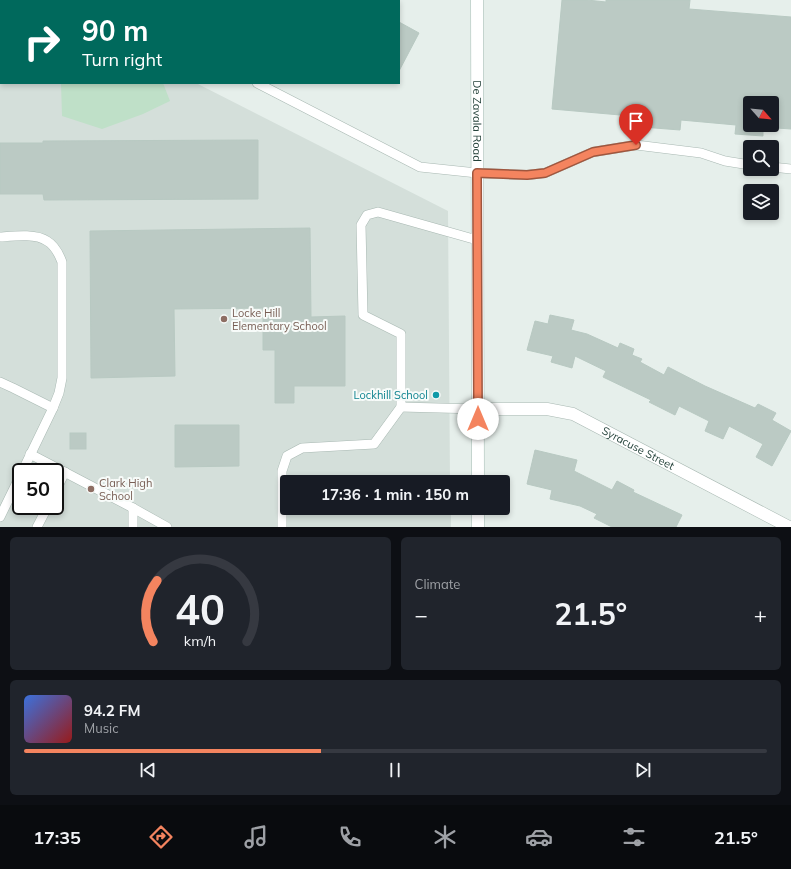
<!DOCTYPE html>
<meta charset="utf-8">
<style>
:root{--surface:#171b24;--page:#20242c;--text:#f1f3f6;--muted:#9ea1a6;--line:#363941;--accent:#f4845f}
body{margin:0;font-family:Mulish,sans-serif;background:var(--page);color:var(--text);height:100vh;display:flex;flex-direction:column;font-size:15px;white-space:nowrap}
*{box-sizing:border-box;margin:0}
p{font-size:13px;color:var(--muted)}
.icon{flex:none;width:22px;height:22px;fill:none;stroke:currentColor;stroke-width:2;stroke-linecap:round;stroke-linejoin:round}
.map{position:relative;height:527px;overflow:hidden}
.drawer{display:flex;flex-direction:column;gap:10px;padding:10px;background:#0d0f14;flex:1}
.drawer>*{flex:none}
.top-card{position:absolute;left:0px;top:0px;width:400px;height:84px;box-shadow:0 2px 6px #0003;background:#00695c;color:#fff;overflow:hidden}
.needle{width:26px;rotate:117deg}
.tools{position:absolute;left:743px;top:96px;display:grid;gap:8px}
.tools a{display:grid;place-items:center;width:36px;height:36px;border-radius:4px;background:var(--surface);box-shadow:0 2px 6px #0003;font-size:20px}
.speed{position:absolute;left:12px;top:463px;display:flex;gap:8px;font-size:20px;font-weight:700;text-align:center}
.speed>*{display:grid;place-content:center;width:52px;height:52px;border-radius:50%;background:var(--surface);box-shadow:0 2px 6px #0003;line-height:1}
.speed .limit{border:2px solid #111;border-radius:6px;background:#fff;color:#111}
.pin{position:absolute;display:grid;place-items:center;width:34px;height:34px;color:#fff;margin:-41px -17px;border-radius:50% 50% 50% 0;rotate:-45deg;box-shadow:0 0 4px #0007}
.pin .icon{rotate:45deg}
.me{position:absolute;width:44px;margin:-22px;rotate:0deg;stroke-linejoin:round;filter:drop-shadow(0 0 3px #0008)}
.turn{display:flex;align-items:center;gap:14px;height:84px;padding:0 16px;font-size:18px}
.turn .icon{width:52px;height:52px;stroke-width:2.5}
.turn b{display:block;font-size:28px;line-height:34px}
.big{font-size:30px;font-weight:700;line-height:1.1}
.drawer .card{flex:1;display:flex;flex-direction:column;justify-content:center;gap:6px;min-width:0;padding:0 14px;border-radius:6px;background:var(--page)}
.drawer .dial{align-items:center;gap:0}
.dial svg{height:104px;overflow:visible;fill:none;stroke:var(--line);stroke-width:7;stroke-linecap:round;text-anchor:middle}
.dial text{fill:var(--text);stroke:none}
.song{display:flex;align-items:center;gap:12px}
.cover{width:48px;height:48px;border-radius:6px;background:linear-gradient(135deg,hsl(220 70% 55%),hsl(0 70% 35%))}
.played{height:4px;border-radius:2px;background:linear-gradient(90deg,var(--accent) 40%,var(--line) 40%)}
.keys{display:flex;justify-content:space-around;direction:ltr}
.heat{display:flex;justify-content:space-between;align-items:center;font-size:22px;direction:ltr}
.drawer .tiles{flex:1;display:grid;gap:10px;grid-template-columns:1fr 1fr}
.card:last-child{grid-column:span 2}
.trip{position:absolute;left:280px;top:475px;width:230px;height:40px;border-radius:4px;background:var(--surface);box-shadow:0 2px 6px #0003;font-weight:700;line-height:40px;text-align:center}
.tabs{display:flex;height:64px;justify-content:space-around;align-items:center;background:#090b0e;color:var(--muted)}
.tabs .icon{width:28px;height:28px}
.tabs .on{color:var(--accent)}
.tabs b{font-size:18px;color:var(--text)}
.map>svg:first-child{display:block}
</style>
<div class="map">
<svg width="791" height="527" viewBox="0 0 791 527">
<rect width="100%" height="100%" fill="#e6efeb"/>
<path fill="#d4dfda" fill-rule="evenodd" d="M0 0H33L35 1H1V83H196L448 211 450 482H287V508H451V527H0ZM21 472H55V506H21Z"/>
<polygon fill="#bfe0c8" points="61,83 163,83 170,101 143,114 102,129 62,116"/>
<g fill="#bbcac4" stroke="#b8c9c2" fill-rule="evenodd">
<path d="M562 0H587L606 2V0H690L689 9 791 17V129L763 127V136L735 134 736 125 681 120 680 130 642 127 643 117 552 109ZM750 103H772V125H750Z"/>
<polygon points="399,22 419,33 399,71"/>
<polygon points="258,140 258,199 44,200 43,194 0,194 0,143 43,143 43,141"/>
<polygon points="310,228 311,317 345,316 345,386 294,386 294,403 275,403 275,350 263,350 263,308 174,309 175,376 91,378 90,231"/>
<polygon points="550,315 574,320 571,330 587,334 618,348 620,343 634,349 632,355 642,359 640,362 664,375 668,367 705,386 755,408 758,404 776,413 772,420 791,431 772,466 756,457 763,444 729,426 723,439 705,431 709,421 679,406 675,415 649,402 651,400 603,377 606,371 575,356 572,368 551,362 553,356 527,350 535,321 548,324"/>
<polygon points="175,425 239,425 239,466 175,467"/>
<rect x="70" y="433" width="16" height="16"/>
<polygon points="535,450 577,460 574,471 612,490 617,481 634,490 633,492 682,515 676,527 612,527 594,518 597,514 580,506 550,499 552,490 527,484"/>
</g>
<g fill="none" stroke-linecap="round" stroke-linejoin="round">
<defs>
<g id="service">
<polyline points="193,1 193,0"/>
<polyline points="257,83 420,167 477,173 527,175 545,173 593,152 636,145 701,153 725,161 750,165"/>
<polyline points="772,167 791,169"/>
<path d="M0 237C13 236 36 233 47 241 54 245 59 254 62 262V378L59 393 53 408 22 472"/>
<polyline points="0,382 13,388 53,408"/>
<polyline points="401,407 477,409"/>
<polyline points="30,454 133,508 167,527"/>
<polyline points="55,492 65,472"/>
<polyline points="0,517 21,474"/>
<polyline points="37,527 48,506"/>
<polyline points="133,527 133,508"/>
<polyline points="282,527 282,471 287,456 302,448 374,444 401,407 401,334 363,315 361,225 367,215 378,212 477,240"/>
</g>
<g id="minor">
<path id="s1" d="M477 409H547L573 414 789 527"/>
</g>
<g id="secondary">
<path id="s2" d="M477 0 478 482"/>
<polyline points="478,508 478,527"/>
</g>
</defs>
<use href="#service" stroke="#a8b8b2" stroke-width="10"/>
<use href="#minor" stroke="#a8b8b2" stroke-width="13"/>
<use href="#secondary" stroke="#a4bbb3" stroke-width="13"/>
<use href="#service" stroke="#fff" stroke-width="9"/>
<use href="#minor" stroke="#fff" stroke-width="12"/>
<use href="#secondary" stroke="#fff" stroke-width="12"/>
</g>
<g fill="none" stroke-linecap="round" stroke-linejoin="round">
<defs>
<polyline id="route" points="478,419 477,173 527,175 545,173 593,152 636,145"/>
</defs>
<use href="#route" stroke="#9f563e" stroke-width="10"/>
<use href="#route" stroke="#f4845f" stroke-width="7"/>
</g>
<g fill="#8d6e63" stroke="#f7fbf9" stroke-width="1.5">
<circle cx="224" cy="319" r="4"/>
<circle cx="91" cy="489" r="4"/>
</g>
<circle fill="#0f9aa8" stroke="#f7fbf9" stroke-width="1.5" cx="436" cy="395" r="4"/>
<g text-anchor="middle" stroke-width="4" stroke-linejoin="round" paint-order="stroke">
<g font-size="11" fill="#24423a" stroke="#f7fbf9">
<text dy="4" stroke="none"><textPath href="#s2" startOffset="121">De Zavala Road</textPath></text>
<text dy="4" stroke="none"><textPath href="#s1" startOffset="170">Syracuse Street</textPath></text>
</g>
<g font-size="11" fill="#785e54" stroke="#f7fbf9" text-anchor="start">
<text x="232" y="317">Locke Hill<tspan x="232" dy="13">Elementary School</tspan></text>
<text x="99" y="487">Clark High<tspan x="99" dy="13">School</tspan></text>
</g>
<g font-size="11" fill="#0d838f" stroke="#f7fbf9" text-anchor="end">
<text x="428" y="399">Lockhill School</text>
</g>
</g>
</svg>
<div class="tools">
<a><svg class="needle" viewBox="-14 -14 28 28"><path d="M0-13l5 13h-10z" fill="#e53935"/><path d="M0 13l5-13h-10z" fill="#9ea1a6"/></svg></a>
<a><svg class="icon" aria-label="search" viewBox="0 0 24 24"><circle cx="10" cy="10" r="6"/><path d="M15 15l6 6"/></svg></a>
<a><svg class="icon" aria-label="layers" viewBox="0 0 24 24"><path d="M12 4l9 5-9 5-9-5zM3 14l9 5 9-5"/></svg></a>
</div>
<div class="speed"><div class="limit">50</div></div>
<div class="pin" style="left:636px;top:145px;background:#d93025"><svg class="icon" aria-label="arrive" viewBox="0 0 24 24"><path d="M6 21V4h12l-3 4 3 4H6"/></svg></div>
<svg class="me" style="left:478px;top:419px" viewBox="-20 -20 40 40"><circle r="19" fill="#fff"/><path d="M0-13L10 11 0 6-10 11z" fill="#f4845f"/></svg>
<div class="trip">17:36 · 1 min · 150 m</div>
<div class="top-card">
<div class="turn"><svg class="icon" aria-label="right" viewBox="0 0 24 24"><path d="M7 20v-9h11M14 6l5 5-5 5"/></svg><div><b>90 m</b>Turn right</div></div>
</div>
</div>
<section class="drawer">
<div class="tiles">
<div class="card dial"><svg viewBox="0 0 100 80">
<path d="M14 69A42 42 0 1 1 86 69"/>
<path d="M14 69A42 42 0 0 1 17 22" stroke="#f4845f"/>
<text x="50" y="56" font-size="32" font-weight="700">40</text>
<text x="50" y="72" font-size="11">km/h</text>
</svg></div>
<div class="card"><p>Climate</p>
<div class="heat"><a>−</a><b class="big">21.5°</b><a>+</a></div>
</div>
<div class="card">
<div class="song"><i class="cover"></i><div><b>94.2 FM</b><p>Music</p></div></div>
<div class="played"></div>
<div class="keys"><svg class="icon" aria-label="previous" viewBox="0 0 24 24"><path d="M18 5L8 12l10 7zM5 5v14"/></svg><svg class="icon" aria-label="pause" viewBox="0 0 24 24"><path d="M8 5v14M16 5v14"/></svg><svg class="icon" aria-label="next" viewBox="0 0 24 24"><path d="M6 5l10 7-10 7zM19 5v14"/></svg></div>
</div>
</div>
</section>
<nav class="tabs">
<b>17:35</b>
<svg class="icon on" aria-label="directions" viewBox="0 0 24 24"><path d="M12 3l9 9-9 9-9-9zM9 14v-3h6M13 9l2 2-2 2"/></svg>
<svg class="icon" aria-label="music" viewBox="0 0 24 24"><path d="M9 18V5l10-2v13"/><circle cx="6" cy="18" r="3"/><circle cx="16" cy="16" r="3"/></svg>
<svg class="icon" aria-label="phone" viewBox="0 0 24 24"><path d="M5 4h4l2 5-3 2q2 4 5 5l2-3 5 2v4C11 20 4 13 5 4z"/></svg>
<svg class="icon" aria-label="climate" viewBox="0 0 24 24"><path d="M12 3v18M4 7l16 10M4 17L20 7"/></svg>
<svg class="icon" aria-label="car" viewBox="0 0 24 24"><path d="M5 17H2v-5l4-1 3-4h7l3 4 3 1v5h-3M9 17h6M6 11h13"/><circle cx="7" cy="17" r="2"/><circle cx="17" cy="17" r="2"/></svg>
<svg class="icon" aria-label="filters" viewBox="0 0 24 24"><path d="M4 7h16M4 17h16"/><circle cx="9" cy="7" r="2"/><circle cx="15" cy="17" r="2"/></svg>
<b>21.5°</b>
</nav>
